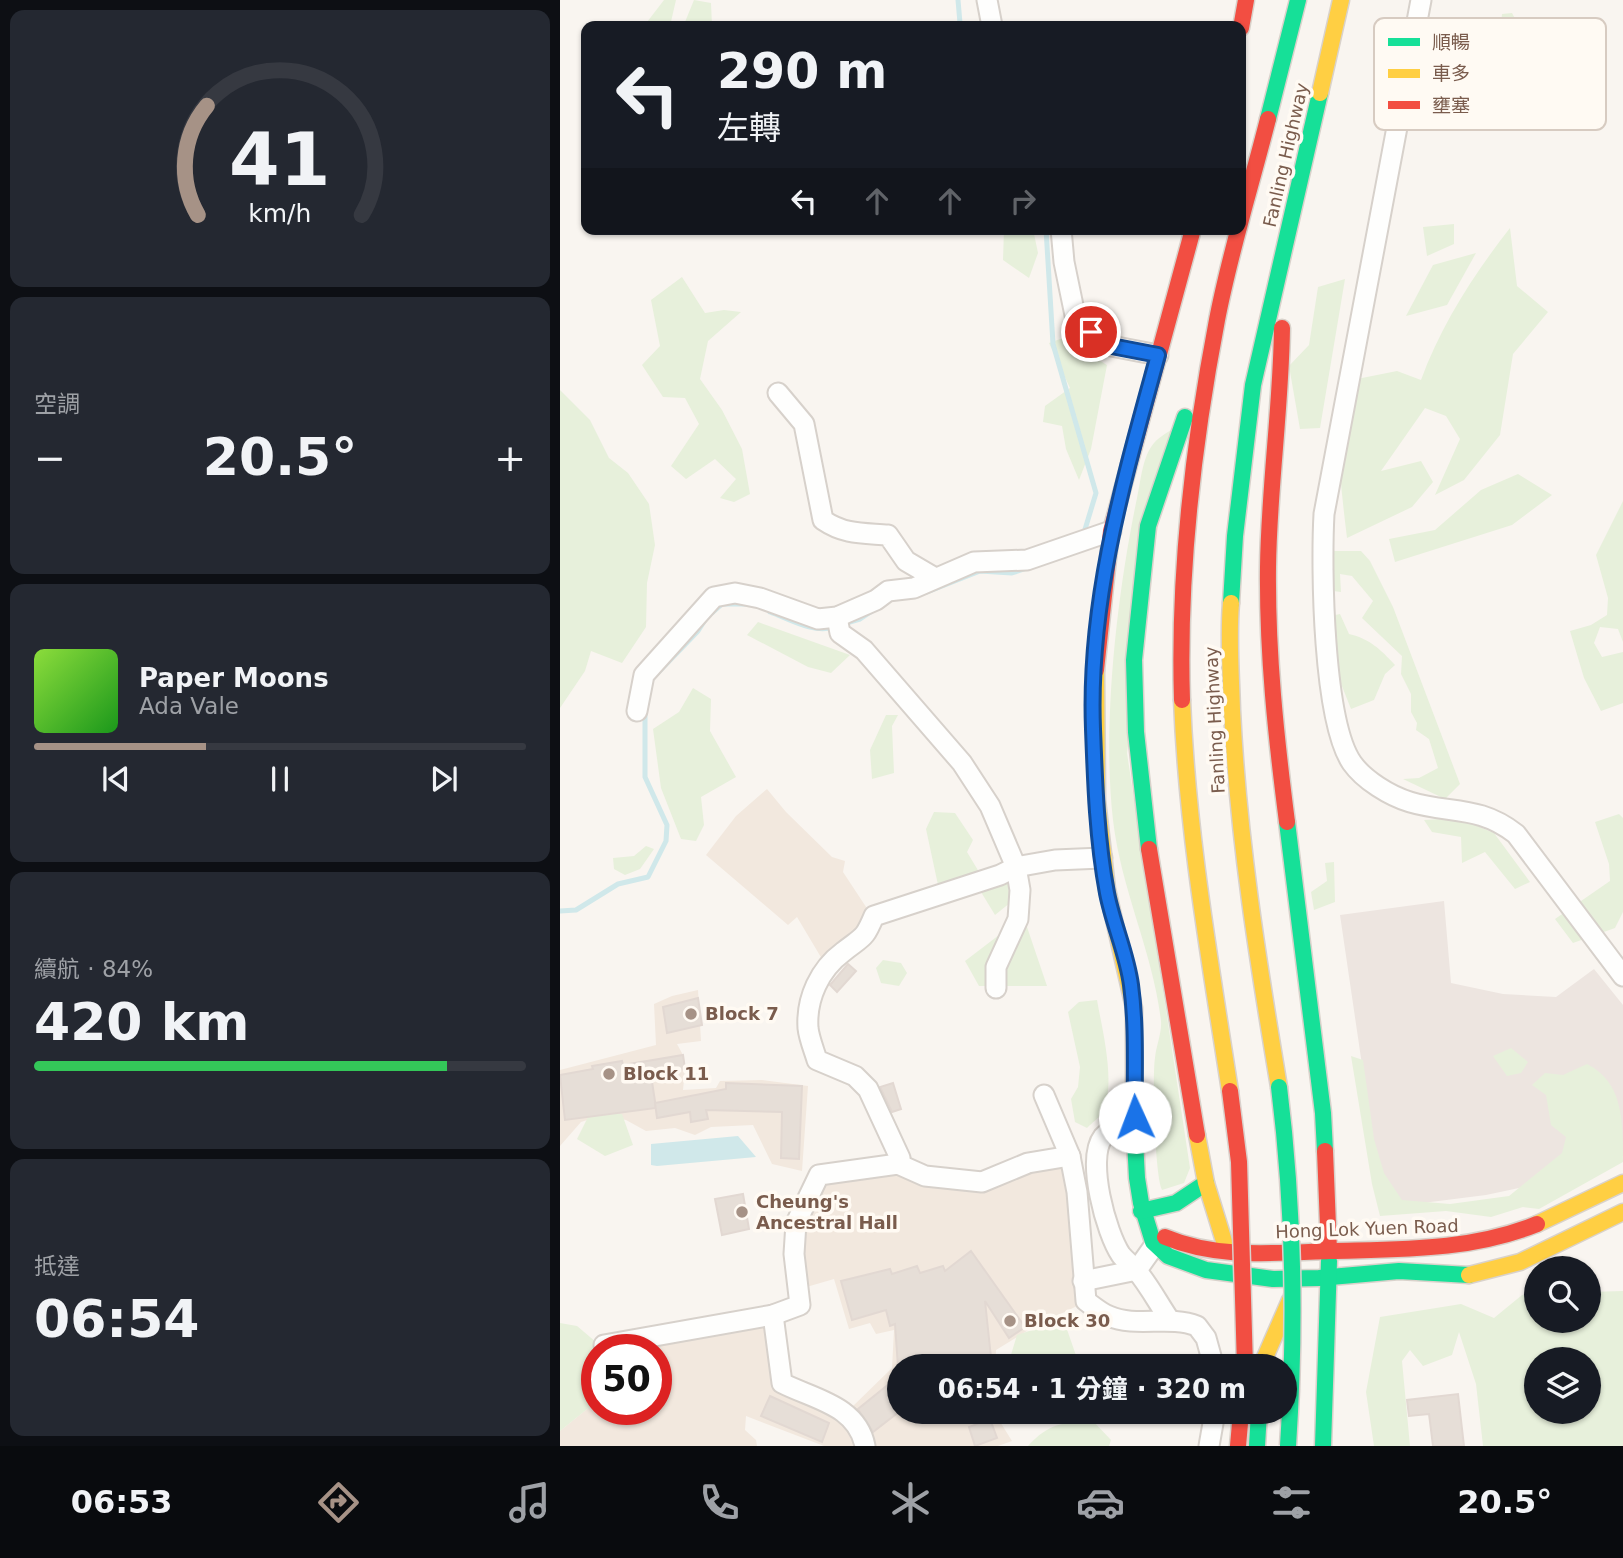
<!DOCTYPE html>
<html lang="zh-TW">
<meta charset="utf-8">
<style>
:root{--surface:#171b24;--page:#242831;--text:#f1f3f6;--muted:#9ea1a6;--line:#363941;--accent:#a69286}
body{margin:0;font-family:"DejaVu Sans","Noto Sans TC",sans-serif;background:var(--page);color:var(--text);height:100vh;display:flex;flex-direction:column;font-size:26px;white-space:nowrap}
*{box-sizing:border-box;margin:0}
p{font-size:23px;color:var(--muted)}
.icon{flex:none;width:38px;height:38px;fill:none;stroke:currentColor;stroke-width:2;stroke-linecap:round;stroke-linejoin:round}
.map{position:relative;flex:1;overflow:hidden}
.panel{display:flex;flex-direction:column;gap:10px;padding:10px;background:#0d0f14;width:560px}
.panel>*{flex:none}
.guide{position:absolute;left:21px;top:21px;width:665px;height:214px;border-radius:14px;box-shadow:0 2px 5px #0004;background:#171b24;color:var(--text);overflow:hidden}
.controls{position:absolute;left:964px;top:1256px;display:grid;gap:14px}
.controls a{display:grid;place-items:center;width:77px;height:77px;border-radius:50%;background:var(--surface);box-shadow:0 2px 5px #0004;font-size:35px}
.speed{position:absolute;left:21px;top:1334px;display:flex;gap:14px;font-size:35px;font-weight:700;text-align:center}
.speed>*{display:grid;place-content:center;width:91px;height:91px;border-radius:50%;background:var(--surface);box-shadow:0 2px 5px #0004;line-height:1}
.speed .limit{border:10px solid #d22;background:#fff;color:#111}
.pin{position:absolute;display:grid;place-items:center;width:60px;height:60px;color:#fff;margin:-30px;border:4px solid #fff;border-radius:50%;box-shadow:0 2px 7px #0007}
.me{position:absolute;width:77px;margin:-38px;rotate:358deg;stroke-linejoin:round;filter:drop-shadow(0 0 5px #0008)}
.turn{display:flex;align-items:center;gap:24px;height:147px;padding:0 21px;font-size:32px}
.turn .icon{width:91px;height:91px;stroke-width:2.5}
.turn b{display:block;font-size:49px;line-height:60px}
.lanes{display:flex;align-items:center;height:66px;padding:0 21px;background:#0003;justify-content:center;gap:35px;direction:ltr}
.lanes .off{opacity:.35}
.big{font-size:52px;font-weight:700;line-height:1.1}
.panel .tile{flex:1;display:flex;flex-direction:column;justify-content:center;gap:10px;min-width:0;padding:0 24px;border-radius:14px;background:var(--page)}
.panel .dial{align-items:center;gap:0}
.dial svg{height:182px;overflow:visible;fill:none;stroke:var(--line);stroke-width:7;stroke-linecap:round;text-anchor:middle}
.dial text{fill:var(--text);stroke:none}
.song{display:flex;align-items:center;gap:21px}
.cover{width:84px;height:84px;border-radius:10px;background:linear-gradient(135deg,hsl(90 70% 55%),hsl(120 70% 35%))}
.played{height:7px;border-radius:4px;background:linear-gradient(90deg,var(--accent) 35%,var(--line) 35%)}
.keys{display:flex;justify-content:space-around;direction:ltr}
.heat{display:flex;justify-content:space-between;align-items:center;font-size:38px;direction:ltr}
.charge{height:10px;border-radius:5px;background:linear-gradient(90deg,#34c759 84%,var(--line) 0)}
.trip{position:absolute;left:327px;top:1354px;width:410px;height:70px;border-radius:35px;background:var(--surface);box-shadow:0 2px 5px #0004;font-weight:700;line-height:70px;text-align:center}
.dock{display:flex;height:112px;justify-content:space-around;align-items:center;background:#090b0e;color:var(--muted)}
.dock .icon{width:49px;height:49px}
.dock .current{color:var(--accent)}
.dock b{font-size:32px;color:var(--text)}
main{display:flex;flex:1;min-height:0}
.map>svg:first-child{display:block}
</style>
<main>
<section class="panel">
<div class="tile dial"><svg viewBox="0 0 100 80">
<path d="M14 69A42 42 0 1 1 86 69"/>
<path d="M14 69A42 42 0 0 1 18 21" stroke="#a69286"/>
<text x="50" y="56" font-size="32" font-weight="700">41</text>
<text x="50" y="72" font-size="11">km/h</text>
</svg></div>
<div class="tile"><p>空調</p>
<div class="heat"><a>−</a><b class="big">20.5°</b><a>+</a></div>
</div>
<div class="tile">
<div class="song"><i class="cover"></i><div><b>Paper Moons</b><p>Ada Vale</p></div></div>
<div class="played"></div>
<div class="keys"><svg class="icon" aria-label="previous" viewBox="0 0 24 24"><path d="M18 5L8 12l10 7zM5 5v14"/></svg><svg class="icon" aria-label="pause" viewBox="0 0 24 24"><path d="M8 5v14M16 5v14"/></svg><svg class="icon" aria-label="next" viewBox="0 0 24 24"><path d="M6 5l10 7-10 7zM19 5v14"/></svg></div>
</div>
<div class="tile"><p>續航 · 84%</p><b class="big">420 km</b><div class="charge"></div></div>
<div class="tile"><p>抵達</p><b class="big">06:54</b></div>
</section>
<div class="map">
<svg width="1063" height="1446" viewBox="0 0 1063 1446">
<rect width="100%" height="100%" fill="#f9f5f0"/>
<g fill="#f2e8de">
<polygon points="207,789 226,812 272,857 285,861 283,872 312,916 291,939 262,959 237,917 228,925 146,855 176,816"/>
<polygon points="138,990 141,1041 117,1044 123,1055 125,1069 123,1090 156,1088 160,1081 202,1080 248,1086 242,1171 212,1164 193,1125 151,1127 135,1135 115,1128 86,1131 66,1120 42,1115 21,1122 0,1146 0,1070 96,1045 94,1004 112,996"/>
<polygon points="506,1162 521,1304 470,1329 436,1350 435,1367 340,1367 340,1412 434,1412 452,1441 438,1446 264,1446 186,1416 185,1430 196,1440 197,1446 0,1446 0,1431 37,1401 37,1409 96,1409 96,1349 56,1349 209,1321 221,1387 292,1407 332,1368 334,1330 316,1334 310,1323 289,1329 274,1279 243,1288 241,1224 263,1179 328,1170 363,1181"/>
</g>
<polygon fill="#ede5e0" points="884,901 891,983 943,994 996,997 1034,969 1063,1005 1063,1156 1026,1174 926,1195 823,1208 780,915"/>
<g fill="#e7f0db" fill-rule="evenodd">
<polygon points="104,0 116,0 110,26 84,26"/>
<polygon points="134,0 151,3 152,26 129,26 125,22"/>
<polygon points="952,13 962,32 936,57 918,47 911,36 924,27 940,34 942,14"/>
<polygon points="894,224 894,244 867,256 863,227"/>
<path d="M950 228 957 286 988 312 953 354 940 435 904 480 875 495 900 439 886 416 865 408 821 471 861 461 873 482 852 507 787 538C781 488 774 432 782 382L837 371 861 380C881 325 914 274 950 228Z"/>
<polygon points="444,229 473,229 478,253 469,278 443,260"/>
<polygon points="916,253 887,305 846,316 873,265"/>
<polygon points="122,277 145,313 164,310 181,312 148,341 140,379 162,410 182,449 190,494 174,502 160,498 176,479 155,459 126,479 111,466 139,424 125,398 103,397 82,365 100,346 91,300"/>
<polygon points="785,279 760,428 740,429 729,366 749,345 758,287"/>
<polygon points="503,338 547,365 531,449 519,480 506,449 502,426 483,422 485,406 510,388 489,343"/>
<polygon points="0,390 30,420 49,458 68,473 89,504 95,545 87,583 86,627 62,663 31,651 25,671 0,708"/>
<path d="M611 430 567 753 630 1168 624 1183 602 1190C595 1177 592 1076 595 1058 596 1046 602 1033 601 1021 593 952 561 890 553 820 542 724 557 594 577 498 581 481 582 457 594 443 598 438 605 434 611 430Z"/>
<polygon points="958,474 992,495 952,525 835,562 829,539 875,530 921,490"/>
<polygon points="1063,501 1063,642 1058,629 1040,627 1034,643 1042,657 1063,652 1063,703 1041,711 1024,678 1010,631 1031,625 1047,615 1048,598 1036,555"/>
<polygon points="772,551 801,551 810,561 833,607 900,784 885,799 843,779 859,778 878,768 869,739 856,730 857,723 851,712 851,694 841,674 842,656 802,618 813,601 792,576 780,574 781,592 773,591"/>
<path d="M780 614 789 634C810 639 820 649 835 665L825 674 814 700 791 709 776 671 766 617Z"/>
<polygon points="198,622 290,655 271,673 248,667 187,635"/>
<polygon points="133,688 151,699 150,731 176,777 141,797 144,825 136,841 121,839 101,788 93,729 119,712"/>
<polygon points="326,715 338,715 332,726 334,773 312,779 310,750"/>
<polygon points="374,812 395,813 413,840 407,852 419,872 378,885 366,829"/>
<polygon points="1059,814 1063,818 1063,912 1055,928 1013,943 995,919 1050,881 1049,864 1035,822"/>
<polygon points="898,818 934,833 970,882 955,889 925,852 902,863 901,837 872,832 864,820"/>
<polygon points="86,846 94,849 80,869 65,875 54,869 53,858 74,856"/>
<polygon points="774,862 775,902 754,910 751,892 767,881 765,863"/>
<polygon points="438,869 467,869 470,887 435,915 421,892"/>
<polygon points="467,927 487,986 419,986 405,961 443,932"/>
<polygon points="323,960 341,963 347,973 339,986 321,983 316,968"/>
<path d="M537 1000C542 1029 557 1086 542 1112 539 1118 532 1123 527 1128L515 1122 511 1099 518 1087 520 1067 508 1012 519 1002Z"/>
<polygon points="951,1048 968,1062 961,1073 947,1076 933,1056"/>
<path d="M791 1056 803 1060 814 1139 824 1173 842 1200 890 1204 949 1196 1002 1153 1006 1137 991 1125 986 1095 972 1085 985 1073 1003 1075 1027 1064C1063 1082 1063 1120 1063 1162L979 1209 963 1207 931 1217 886 1211 820 1216 812 1184Z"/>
<polygon points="30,1113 62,1114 73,1145 45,1156 17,1139"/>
<path d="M1063 1291V1446H923L916 1384 899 1332 892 1355 863 1366 850 1350 842 1361 850 1446H814L806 1392 820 1317 901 1304 934 1318 962 1295 976 1294V1321H1029V1292ZM976 1360H1029V1412H976Z"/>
<polygon points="484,1315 502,1315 520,1367 459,1367 450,1358 457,1335 472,1330 474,1322"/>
<polygon points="0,1323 17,1326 43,1348 37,1349 37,1401 0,1431"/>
<path d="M532 1420 551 1440 549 1446H468C489 1423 502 1423 532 1420Z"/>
</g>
<polygon fill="#d0e8ea" points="178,1136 196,1157 97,1166 91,1165 91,1144"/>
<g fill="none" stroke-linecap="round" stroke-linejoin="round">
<g stroke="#d0e8ea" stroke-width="5">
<polyline points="398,0 400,23 403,26"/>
<polyline points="486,229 493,344 536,493 523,536"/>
<polyline points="367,592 420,571 452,573 467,568"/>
<path d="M210 612C229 619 254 634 274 627"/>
<polyline points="152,613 162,604 188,604"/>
<polyline points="283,624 300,619 312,611"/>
<polyline points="91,680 138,631 145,620"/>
<polyline points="0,911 16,910 58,884 88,877 106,841 107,825 85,777 85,713"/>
</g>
</g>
<g fill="#e6ded7" stroke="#e2d8d2" stroke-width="2">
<polygon points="288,964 296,971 277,992 270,985"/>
<polygon points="138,998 142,1025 107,1033 103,1007"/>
<polygon points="123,1055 125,1069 91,1075 96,1108 5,1120 0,1075 33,1069 32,1066 62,1061 63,1065"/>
<polygon points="166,1083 242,1086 239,1159 221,1158 222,1112 146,1110 148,1119 131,1122 130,1112 97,1118 95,1103 166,1089"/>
<polygon points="333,1083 341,1109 332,1112 320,1087"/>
<polygon points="183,1194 189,1229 162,1235 155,1199"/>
<polygon points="411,1251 465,1327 449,1338 425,1301 432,1367 338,1367 335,1324 330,1326 326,1310 292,1320 281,1281 330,1269 332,1274 357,1266 360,1273 383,1266 385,1271"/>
<polygon points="340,1375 340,1411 313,1432 298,1409"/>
<polygon points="898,1394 904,1446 873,1446 869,1414 849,1416 847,1400"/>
<polygon points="210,1396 269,1423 262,1442 201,1416"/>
<polygon points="430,1419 437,1438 415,1446 409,1427"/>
</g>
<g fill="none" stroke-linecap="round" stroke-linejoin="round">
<defs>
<g id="street">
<polyline points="427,0 432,26"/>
<path d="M861 0 764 514C761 568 763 721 792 763 804 780 830 796 850 802 890 814 919 805 956 834L1063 976"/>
<polyline points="501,229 504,262 516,320 546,345 598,355"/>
<path d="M218 393 244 424 263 520C285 535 303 533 328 535L346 561 375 578"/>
<polyline points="277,617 280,633 304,650 402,763 430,806 456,867 460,890 458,919 436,967 436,988"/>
<polyline points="77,711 84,675 154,597 175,593 200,598 258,619 277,617 316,600 328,591 354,588 414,562 467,560 551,531"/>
<path d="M484 1095 510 1156 517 1192 526 1301C533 1306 541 1313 549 1316 576 1328 609 1315 637 1326L646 1338 654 1367"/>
<path d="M575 1117C565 1122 551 1128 543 1137 526 1159 546 1233 561 1255 565 1260 572 1265 576 1270 589 1285 598 1303 609 1319"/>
<path d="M338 1164 340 1158 308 1089 295 1076 257 1060C254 1050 249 1038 248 1028 246 998 260 969 283 952 303 936 304 940 314 916L440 875 456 867 495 860 542 858"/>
<polyline points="523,1281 577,1270 594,1246"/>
<polyline points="213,1315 240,1305 234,1254 236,1223 259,1175 338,1164 365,1176 422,1182 468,1163 510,1156"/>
<path d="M44 1345 213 1315 222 1383C253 1399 297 1405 305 1446"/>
<polyline points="649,1446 655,1412"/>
</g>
<g id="fast">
<polyline points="708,119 738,0"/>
<polyline points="671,603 675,536 693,385 760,93"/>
<polyline points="727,822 763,1113 765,1151"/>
<polyline points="589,849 576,732 574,660 588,526 625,417"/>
<polyline points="574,1122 577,1178 581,1203 593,1242 608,1256 646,1270 713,1279 759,1278 839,1271 909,1275"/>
<polyline points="581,1211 616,1203 646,1183"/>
<polyline points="697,1446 699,1412"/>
<polyline points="763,1446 769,1261"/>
</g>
<g id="slow">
<polyline points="760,93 781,0"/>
<path d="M671 603C668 638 671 674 672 710 678 837 698 962 719 1087"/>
<polyline points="536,670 537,800 547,889 574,1008 574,1122"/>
<path d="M622 700C627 832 650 961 670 1091"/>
<polyline points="637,1135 646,1183 667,1251"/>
<polyline points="977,1224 1063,1183"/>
<polyline points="909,1275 960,1262 1063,1212"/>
<polyline points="703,1362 730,1300"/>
</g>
<g id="jam">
<polyline points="681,28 686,0"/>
<path d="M722 328C721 408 709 487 708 567 707 653 716 737 727 822"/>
<polyline points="536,670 551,531 633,229"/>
<path d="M622 700C618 573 633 445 657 320 670 252 691 186 708 119"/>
<polyline points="589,849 637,1135"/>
<polyline points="765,1151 769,1251"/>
<path d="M605 1237C657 1259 714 1253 770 1251 840 1249 910 1251 977 1224"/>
<polyline points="678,1446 681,1412"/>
</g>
</defs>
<use href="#street" stroke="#d7d1cb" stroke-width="23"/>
<use href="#fast" stroke="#d9d2cb" stroke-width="19"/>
<use href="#slow" stroke="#d9d2cb" stroke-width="19"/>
<use href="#jam" stroke="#d9d2cb" stroke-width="19"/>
<use href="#street" stroke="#fefefd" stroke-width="19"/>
<use href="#fast" stroke="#16e098" stroke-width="16"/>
<use href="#slow" stroke="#ffcf43" stroke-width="16"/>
<use href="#jam" stroke="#f24e42" stroke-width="16"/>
<defs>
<path id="fast-bridge" d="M719 1087C734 1207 736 1325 728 1446"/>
<polyline id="jam-bridge" points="670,1091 679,1162 685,1367"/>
</defs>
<use href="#fast-bridge" stroke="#dad1cc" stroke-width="19" stroke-linecap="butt"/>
<use href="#jam-bridge" stroke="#dad1cc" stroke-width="19" stroke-linecap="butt"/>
<use href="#fast-bridge" stroke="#16e098" stroke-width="16"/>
<use href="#jam-bridge" stroke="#f24e42" stroke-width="16"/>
</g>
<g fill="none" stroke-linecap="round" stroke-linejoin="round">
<defs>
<path id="route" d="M531 332 546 345 598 355C564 479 528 600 533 729 535 784 537 840 547 893 553 924 567 954 571 985 577 1029 574 1073 575 1117"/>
</defs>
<use href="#route" stroke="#114b97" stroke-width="18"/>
<use href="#route" stroke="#1a73e8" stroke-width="12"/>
</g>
<g fill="#a69286" stroke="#fffaf3" stroke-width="2.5">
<circle cx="131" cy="1014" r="7"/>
<circle cx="49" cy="1074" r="7"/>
<circle cx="182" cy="1212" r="7"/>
<circle cx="450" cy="1321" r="7"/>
</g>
<g text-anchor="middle" stroke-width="7" stroke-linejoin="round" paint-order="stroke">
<g font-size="18" fill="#7a5c4d" stroke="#fffaf3">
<text transform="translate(726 155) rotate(-77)" y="6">Fanling Highway</text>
<text transform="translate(655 720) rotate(-93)" y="6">Fanling Highway</text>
<text transform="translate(807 1229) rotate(-2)" y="6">Hong Lok Yuen Road</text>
</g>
<g font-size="18" font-weight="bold" fill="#7a5c4d" stroke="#fffaf3" text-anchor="start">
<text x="145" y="1020">Block 7</text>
<text x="63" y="1080">Block 11</text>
<text x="196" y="1208">Cheung's<tspan x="196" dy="21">Ancestral Hall</tspan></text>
<text x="464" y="1327">Block 30</text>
</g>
</g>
<rect x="814" y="18" width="232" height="112" rx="10" fill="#fffaf3" stroke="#d7cbc1" stroke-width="2"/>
<rect x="828" y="38" width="32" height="8" fill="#16e098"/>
<rect x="828" y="69" width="32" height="9" fill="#ffcf43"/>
<rect x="828" y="101" width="32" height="8" fill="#f24e42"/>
<g font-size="19" fill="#7a5c4d">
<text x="872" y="49">順暢</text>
<text x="872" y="80">車多</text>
<text x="872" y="112">壅塞</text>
</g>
</svg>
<div class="controls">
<a><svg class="icon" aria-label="search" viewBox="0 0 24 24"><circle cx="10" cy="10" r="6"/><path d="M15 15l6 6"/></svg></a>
<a><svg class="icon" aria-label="layers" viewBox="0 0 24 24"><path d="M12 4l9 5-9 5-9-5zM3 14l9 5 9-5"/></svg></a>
</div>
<div class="speed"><div class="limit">50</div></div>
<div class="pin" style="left:531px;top:332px;background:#d93025"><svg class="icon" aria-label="arrive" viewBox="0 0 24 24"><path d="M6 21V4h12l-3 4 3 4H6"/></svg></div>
<svg class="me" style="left:575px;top:1117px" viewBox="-20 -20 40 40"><circle r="19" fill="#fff"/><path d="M0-13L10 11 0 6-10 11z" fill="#1a73e8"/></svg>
<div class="trip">06:54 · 1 分鐘 · 320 m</div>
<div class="guide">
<div class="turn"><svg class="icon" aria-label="left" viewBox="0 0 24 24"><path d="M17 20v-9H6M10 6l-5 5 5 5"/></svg><div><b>290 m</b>左轉</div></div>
<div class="lanes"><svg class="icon" aria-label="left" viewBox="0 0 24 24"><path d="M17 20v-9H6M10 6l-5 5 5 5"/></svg><svg class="icon off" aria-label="ahead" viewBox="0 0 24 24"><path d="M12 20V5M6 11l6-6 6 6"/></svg><svg class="icon off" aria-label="ahead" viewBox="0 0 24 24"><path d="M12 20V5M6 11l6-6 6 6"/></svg><svg class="icon off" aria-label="right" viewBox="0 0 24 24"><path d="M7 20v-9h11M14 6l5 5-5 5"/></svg></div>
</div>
</div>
</main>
<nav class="dock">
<b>06:53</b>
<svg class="icon current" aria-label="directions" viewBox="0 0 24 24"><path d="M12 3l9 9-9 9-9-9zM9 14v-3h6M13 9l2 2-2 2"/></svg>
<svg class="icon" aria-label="music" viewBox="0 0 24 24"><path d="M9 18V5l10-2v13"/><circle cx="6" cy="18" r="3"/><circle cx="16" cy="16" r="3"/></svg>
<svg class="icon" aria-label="phone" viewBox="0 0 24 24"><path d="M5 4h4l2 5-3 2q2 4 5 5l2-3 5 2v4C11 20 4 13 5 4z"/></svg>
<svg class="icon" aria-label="climate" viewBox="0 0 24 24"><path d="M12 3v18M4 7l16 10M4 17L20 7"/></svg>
<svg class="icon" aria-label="car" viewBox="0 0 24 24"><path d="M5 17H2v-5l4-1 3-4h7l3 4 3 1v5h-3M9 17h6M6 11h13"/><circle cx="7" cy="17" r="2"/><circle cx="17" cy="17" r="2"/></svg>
<svg class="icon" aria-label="filters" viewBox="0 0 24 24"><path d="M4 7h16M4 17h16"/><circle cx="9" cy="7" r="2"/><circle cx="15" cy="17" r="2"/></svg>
<b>20.5°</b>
</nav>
